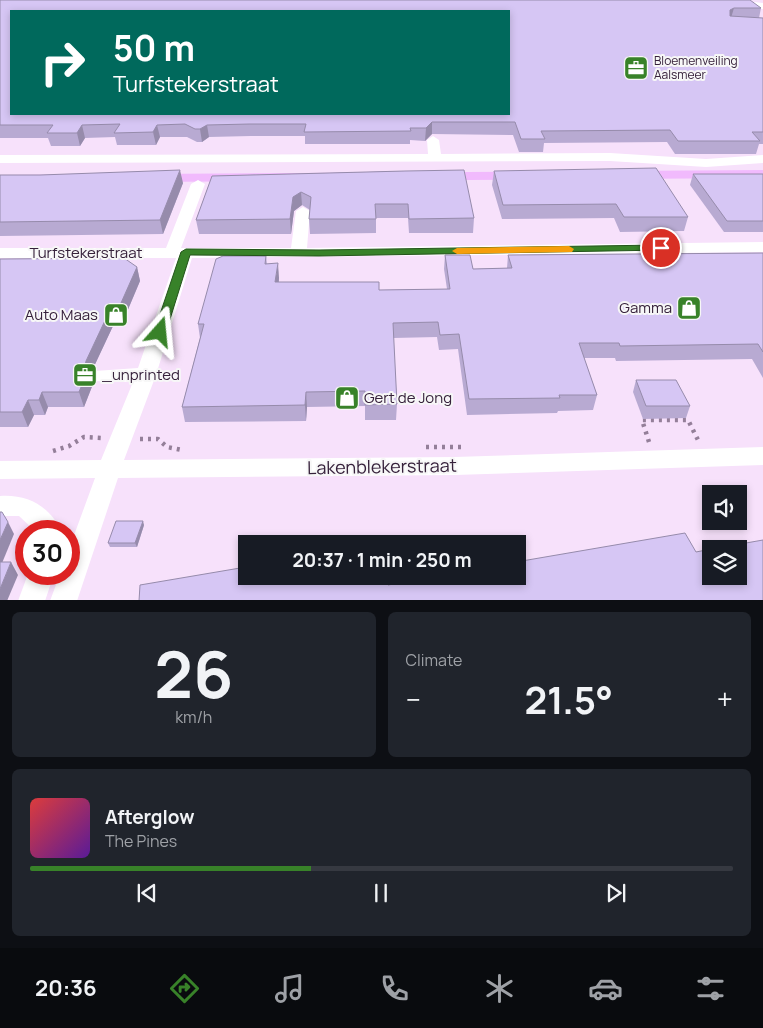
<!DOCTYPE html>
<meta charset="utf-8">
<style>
:root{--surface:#171b24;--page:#20242c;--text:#f1f3f6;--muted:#9ea1a6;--line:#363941;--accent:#388229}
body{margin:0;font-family:Manrope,sans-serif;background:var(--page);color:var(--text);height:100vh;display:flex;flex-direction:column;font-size:19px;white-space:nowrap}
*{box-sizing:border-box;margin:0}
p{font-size:16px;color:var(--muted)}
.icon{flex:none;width:28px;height:28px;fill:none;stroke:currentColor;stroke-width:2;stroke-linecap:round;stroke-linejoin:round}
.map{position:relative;height:600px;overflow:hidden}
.details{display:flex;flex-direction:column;gap:12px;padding:12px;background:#0d0f14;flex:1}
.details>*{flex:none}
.banner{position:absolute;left:10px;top:10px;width:500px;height:105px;border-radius:0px;box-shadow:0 2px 8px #0003;background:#00695c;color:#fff;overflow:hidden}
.tools{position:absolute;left:702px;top:485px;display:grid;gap:10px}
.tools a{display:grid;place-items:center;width:45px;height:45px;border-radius:0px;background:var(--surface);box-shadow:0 2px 8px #0003;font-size:25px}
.speed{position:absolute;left:15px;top:520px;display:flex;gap:10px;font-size:25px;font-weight:700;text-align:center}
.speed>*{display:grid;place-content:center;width:65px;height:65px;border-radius:50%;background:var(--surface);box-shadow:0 2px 8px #0003;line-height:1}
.speed .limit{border:8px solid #d22;background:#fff;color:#111}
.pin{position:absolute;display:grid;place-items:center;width:42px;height:42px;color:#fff;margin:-21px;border:2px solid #fff;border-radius:50%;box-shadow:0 1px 5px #0007}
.me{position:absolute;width:55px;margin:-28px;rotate:18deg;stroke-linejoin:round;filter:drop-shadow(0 0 4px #0008)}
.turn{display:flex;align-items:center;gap:18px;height:105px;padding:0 20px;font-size:22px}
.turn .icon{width:65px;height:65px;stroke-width:2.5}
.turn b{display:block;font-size:35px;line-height:42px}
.big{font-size:38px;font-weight:700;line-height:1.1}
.details .tile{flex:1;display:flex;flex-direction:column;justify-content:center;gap:8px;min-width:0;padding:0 18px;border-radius:8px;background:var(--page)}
.details .dial{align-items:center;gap:0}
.dial b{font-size:65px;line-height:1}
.song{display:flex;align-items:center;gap:15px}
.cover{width:60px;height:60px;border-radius:8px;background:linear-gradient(135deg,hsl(0 70% 55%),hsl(270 70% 35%))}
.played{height:5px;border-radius:2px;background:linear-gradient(90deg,var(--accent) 40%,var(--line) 40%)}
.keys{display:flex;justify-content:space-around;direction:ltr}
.heat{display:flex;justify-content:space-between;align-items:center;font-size:28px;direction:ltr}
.details .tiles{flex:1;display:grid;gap:12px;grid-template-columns:1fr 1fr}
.tile:last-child{grid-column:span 2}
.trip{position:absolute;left:238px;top:535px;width:288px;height:50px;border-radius:0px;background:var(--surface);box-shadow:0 2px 8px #0003;font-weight:700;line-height:50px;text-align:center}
.tab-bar{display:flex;height:80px;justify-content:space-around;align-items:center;background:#090b0e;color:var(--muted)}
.tab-bar .icon{width:35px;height:35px}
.tab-bar .current{color:var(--accent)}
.tab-bar b{font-size:22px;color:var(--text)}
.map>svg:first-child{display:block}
</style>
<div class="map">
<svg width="763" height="601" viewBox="0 0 763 601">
<rect width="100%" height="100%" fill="#f7e1fb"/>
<polygon fill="#f1bafd" points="763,170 763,178 0,183 0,175"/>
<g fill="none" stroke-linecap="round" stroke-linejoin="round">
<g stroke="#947f99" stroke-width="4.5" stroke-dasharray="3 5" stroke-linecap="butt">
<polyline points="140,439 158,439 167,447 182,450"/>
<polyline points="649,442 642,420 688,420 699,442"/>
<polyline points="426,447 465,447"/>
<polyline points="53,451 69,446 84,437 101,438"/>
</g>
<g fill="#fff" fill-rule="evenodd">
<polygon points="735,0 763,3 763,9 744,8"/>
<polygon points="433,136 439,140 441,154 610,153 706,159 763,155 763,163 706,167 610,161 0,163 0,155 428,154 427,140"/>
<polygon points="198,180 205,184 181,248 291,248 296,211 303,207 310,211 307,248 763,242 763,252 192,258 156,375 124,460 455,457 763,447 763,465 455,475 118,478 77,601 50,601 60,574 69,574 69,549 95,478 0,479 0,461 101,460 133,382 95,381 92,376 95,371 138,368 176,258 0,258 0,248 166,248 191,184"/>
<path d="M0 496C27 494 50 506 61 531H35L19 516H0Z"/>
<polygon points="28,574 54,574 45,601 18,601"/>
</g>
</g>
<g fill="#b8aad2">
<polygon points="0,0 761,8 759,18 763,18 763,144 759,144 756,154 675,154 667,142 544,143 543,152 519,152 513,135 432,134 425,141 410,140 410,144 305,144 305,136 251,136 209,137 202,142 197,142 187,137 160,137 156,145 117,145 115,137 85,138 80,146 51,146 48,138 0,138"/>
<polygon points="405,171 474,218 473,233 409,233 408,218 376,218 376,233 310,234 309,219 310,210 302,205 294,211 291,234 199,234 196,220 212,176"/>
<polygon points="494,171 688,217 684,231 620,232 614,218 502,219 492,185"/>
<polygon points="693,174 763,174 763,232 724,232 690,185"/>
<polygon points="0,175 183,183 163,234 0,236"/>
<polygon points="763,253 763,378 752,359 616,361 615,358 584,358 597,395 593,410 558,411 557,413 467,415 458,349 439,350 437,337 393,338 397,404 396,420 365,420 365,406 307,407 306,421 185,422 182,407 200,338 198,324 266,256 267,264 279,278 279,282 379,290 447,289 444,269 445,255 473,269 507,268 508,255"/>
<polygon points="0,259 137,267 140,281 121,326 113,326 90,375 93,384 84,407 48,407 45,415 34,415 28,427 0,427"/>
<polygon points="636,380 690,406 686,418 643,419 633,392"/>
<polygon points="144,525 137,547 110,547 108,543"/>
</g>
<g fill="#968bab">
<polygon points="734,8 731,18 727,20 730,10"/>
<polygon points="432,122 432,134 425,141 426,128"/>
<polygon points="82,125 85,138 80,146 77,133"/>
<polygon points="157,125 160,137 156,145 153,132"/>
<polygon points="207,125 209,137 202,142 200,129"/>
<polygon points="180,170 183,183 163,234 160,220"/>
<polygon points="301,192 302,205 294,211 291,234 290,219 293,197"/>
<polygon points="278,263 279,278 277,297 275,282"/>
<polygon points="137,267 140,281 121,326 117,312"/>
<polygon points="109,312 113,326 90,375 93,384 84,407 79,392 86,361"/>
<polygon points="42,392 48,407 45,415 39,400"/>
<polygon points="306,392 307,407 306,421 305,405"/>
<polygon points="28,400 34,415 28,427 22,412"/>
<polygon points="143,521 144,525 137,547 135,543"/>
<polygon points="8,522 14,534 0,568 0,540"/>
<polygon points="11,562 18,575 7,601 0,601 0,589"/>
</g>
<g fill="#d6c6f4" stroke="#968bab" fill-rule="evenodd">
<path d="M0 0H750L761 8H734L730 10V16L763 18V132H752L760 141H678L670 130 541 131 545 139H521L515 122H432L426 128H410L411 131 304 132 306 124H249L207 125 200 129H195L185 124 157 125 153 132 114 133 120 124 82 125 77 133H47L53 125H0ZM11 11H509V114H11Z"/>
<polygon points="656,168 688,217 624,217 616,204 503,205 494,171"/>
<polygon points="180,170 160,220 0,222 0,175 40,175"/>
<polygon points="464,170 474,218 409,219 408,204 375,204 376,219 309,219 311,197 301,192 293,197 290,219 196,220 212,176 405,171"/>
<polygon points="693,174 763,174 763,221 727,221"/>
<polygon points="763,253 763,352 758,344 620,346 619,343 579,343 597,395 559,395 560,398 469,399 459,334 440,335 438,322 393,323 397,404 365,405 365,391 306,392 305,405 182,407 204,324 198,324 216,259 223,256 266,256 265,264 278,263 275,282 379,282 379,290 450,289 445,255 470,255 473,269 512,268 508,255"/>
<polygon points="124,258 137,267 117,312 109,312 86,361 84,370 88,370 79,392 42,392 39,400 28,400 22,412 0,412 0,259"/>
<polygon points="636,380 676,380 690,406 646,406"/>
<polygon points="0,512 2,512 8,522 0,540"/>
<polygon points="116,521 143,521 135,543 108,543"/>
<polygon points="685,533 696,552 711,549 711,576 739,576 739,549 712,549 763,540 763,601 139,601 140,585 246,567 246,576 386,576 388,585 438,576 516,576 516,562"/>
<polygon points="0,562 11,562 0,589"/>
</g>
<polygon fill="#388229" stroke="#24541b" points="661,245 665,246 665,250 319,256 190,255 166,332 160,335 154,332 181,252 186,249 319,250"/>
<polygon fill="#f59e0b" points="569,246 574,249 572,252 457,254 452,251 457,248"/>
<defs>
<symbol id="office-square" viewBox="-11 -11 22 22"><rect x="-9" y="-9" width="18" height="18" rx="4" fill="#388229" stroke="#f7f7f7"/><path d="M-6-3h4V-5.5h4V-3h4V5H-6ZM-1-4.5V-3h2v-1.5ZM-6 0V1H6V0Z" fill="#fff"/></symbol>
<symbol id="shop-square" viewBox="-11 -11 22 22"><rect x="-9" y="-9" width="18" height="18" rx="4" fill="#388229" stroke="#f7f7f7"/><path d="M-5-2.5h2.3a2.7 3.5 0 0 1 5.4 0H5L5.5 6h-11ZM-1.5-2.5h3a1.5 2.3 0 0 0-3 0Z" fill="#fff"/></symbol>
</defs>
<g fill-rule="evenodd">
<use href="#office-square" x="622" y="54" width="28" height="28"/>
<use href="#shop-square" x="675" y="294" width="28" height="28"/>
<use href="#shop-square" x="102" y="301" width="28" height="28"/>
<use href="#office-square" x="71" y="361" width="28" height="28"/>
<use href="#shop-square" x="333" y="384" width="28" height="28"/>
</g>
<g text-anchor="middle" stroke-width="4" stroke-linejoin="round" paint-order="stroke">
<g font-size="12" fill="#36213b" stroke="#f7f7f7" text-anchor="start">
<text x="654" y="65">Bloemenveiling<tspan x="654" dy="14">Aalsmeer</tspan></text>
</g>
<g font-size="15" fill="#36213b" stroke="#f7f7f7">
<text x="86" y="258">Turfstekerstraat</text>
</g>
<g font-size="15" fill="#36213b" stroke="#f7f7f7" text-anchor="end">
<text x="672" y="313">Gamma</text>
<text x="98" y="320">Auto Maas</text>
<text x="102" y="380" text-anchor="start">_unprinted</text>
<text x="364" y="403" text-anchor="start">Gert de Jong</text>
</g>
<g font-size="18" fill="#36213b" stroke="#f7f7f7">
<text transform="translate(382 467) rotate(-1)" y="6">Lakenblekerstraat</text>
</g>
</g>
</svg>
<div class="tools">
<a><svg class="icon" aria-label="sound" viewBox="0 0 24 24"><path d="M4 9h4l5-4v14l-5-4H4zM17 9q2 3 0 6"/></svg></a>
<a><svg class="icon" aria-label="layers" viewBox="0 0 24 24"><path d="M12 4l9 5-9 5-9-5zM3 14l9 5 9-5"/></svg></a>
</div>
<div class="speed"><div class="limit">30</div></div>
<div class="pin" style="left:661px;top:248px;background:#d93025"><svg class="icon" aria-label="arrive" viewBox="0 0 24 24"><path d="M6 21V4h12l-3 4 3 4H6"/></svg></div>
<svg class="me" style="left:160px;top:332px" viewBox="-20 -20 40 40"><path d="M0-17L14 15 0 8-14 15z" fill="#388229" stroke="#fff" stroke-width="4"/></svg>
<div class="trip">20:37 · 1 min · 250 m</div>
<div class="banner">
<div class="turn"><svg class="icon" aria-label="right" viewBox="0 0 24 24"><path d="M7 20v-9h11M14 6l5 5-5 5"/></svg><div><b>50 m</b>Turfstekerstraat</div></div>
</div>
</div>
<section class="details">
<div class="tiles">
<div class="tile dial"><b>26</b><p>km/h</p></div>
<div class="tile"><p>Climate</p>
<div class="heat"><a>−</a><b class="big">21.5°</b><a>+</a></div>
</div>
<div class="tile">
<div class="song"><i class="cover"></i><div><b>Afterglow</b><p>The Pines</p></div></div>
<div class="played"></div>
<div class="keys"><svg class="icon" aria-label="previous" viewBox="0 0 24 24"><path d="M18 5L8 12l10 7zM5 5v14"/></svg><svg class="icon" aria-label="pause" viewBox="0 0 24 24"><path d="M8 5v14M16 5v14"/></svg><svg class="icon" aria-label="next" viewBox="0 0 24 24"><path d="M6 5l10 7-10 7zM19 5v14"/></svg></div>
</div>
</div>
</section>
<nav class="tab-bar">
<b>20:36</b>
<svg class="icon current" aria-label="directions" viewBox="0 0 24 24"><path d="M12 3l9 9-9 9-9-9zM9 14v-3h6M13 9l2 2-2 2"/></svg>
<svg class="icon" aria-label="music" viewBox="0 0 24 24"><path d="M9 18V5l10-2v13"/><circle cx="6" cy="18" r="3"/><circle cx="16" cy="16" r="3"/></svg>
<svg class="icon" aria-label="phone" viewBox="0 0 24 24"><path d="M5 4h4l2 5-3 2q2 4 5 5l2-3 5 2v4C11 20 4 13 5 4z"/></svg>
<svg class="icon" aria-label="climate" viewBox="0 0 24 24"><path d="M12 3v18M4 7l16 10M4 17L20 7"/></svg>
<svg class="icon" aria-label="car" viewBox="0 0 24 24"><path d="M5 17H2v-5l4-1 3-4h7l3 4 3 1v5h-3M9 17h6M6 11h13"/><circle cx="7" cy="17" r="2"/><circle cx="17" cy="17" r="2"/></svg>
<svg class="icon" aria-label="filters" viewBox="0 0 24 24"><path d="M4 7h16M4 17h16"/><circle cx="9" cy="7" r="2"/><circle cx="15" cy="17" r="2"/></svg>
</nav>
